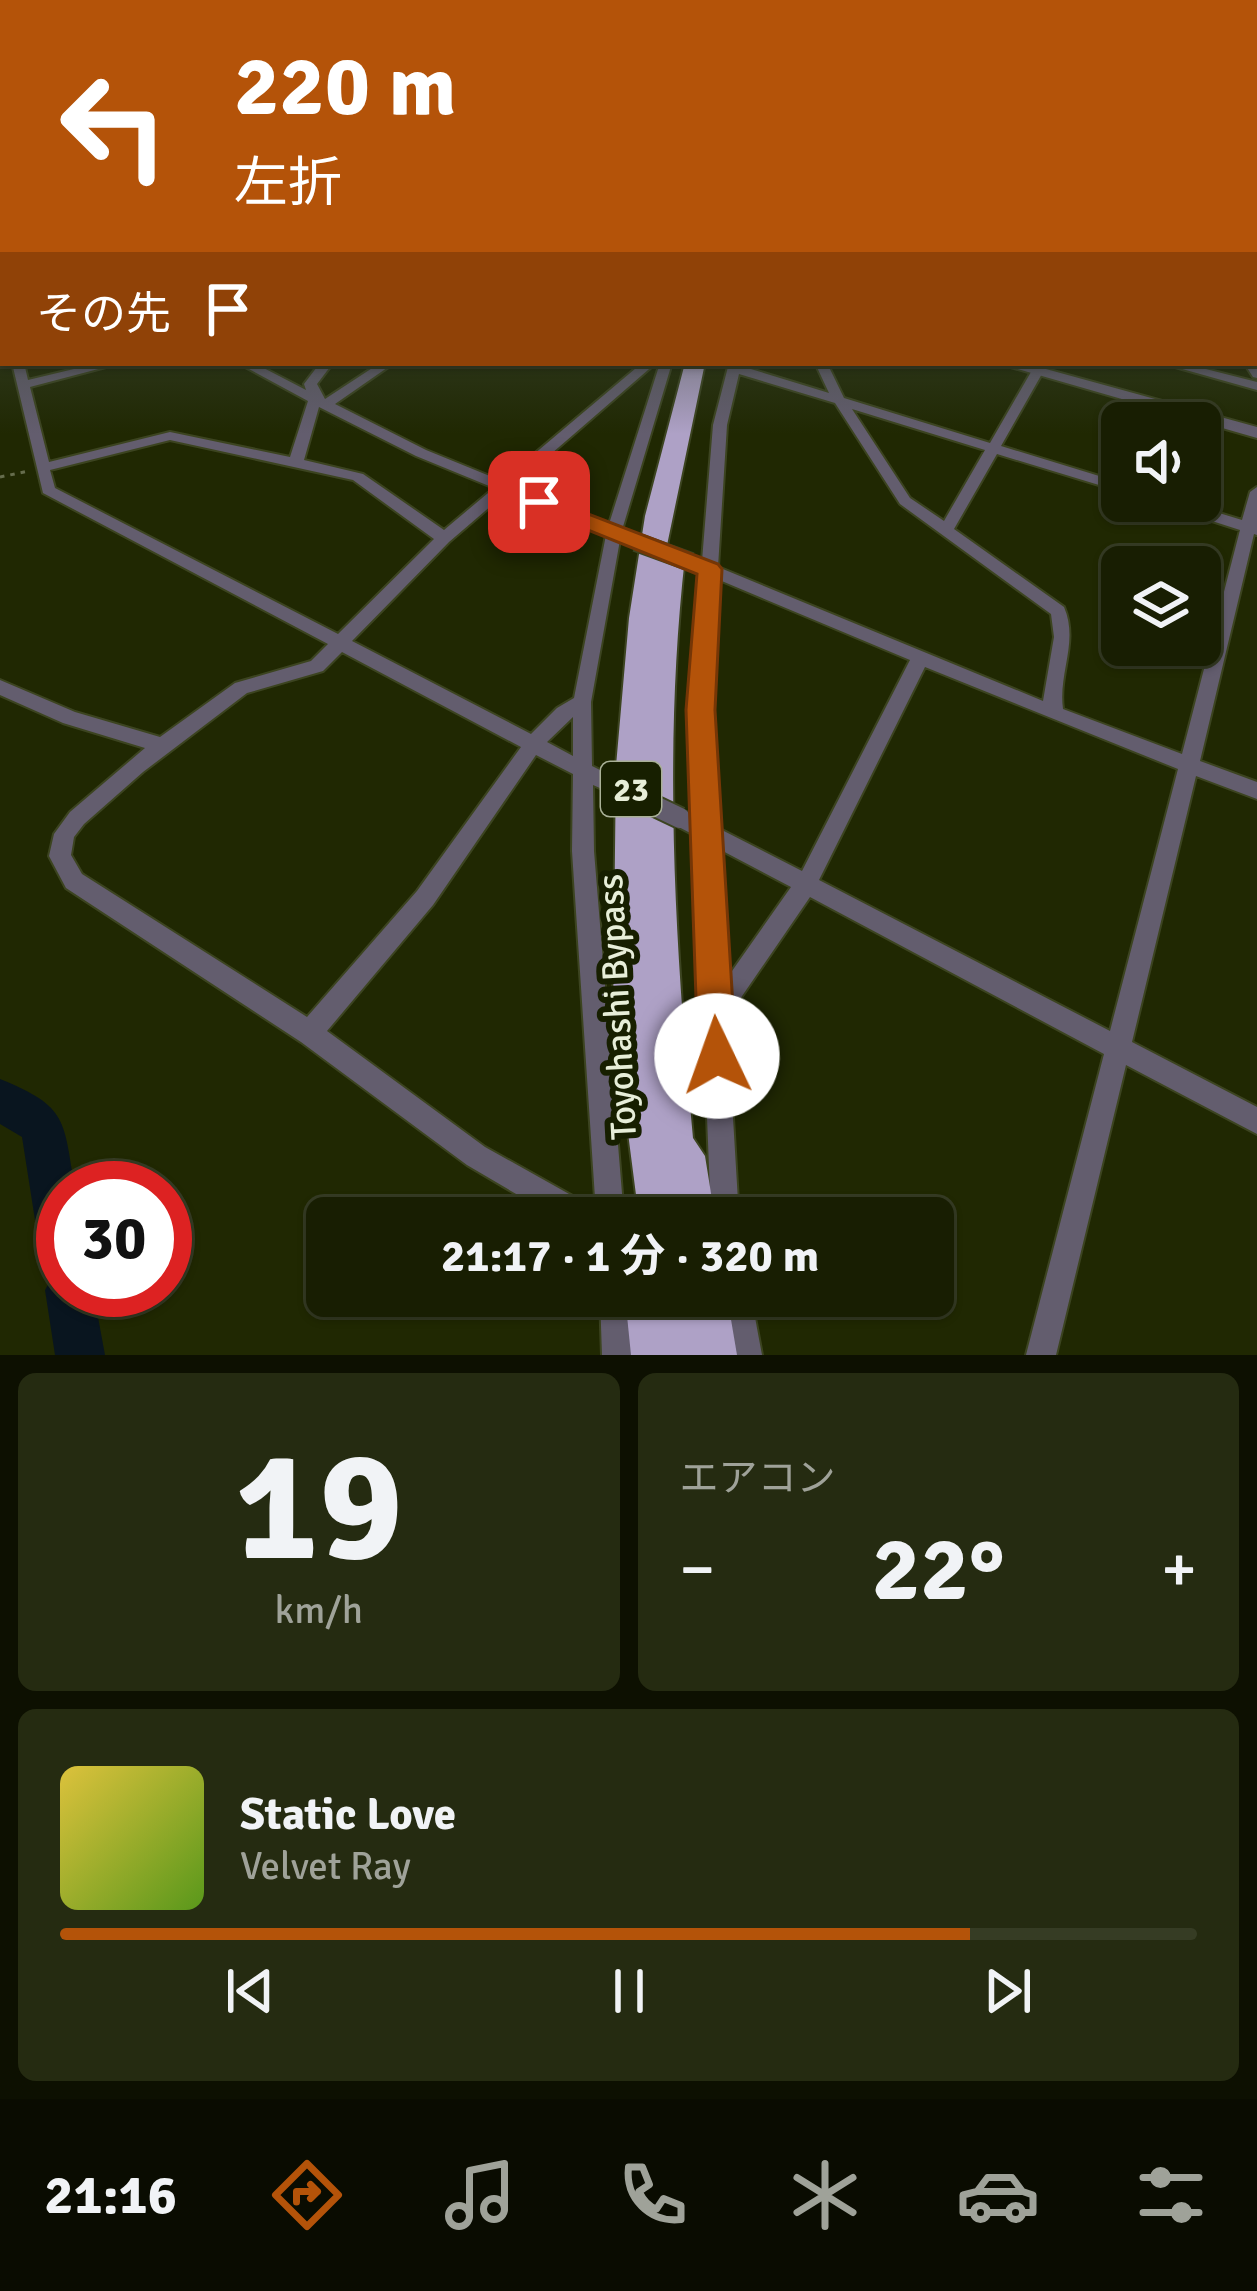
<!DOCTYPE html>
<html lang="ja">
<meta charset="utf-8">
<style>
:root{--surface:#181e02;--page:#252b11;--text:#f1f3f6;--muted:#9fa299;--line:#363c24;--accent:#b45309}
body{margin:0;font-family:Signika,"Noto Sans JP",sans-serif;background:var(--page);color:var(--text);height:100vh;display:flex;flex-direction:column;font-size:45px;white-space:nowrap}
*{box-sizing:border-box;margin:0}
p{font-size:39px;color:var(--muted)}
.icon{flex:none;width:66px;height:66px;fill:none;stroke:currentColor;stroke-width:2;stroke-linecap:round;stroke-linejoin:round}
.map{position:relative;height:1355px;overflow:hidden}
.side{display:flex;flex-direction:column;gap:18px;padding:18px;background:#0d1001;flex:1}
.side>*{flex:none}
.guide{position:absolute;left:0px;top:0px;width:1257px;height:366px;box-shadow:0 3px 9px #0004,0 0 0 3px var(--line);background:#b45309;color:#fff;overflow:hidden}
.tools{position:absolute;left:1101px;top:402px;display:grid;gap:24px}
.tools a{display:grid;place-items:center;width:120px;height:120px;border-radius:18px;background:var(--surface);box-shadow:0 3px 9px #0004,0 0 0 3px var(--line);font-size:60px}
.speed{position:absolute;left:36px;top:1161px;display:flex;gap:24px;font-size:60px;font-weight:700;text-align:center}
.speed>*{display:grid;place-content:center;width:156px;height:156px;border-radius:50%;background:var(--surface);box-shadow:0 3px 9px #0004,0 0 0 3px var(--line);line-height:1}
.speed .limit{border:18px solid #d22;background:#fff;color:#111}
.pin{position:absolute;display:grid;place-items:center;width:102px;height:102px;color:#fff;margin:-51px;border-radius:24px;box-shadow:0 6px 18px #0006}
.me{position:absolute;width:132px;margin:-66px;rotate:357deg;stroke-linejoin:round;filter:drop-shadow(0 0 9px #0008)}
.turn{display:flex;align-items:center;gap:42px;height:252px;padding:0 36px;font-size:54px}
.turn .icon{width:156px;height:156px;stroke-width:2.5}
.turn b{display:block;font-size:84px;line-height:102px}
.then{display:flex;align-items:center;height:114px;padding:0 36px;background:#0003;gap:24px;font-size:45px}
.big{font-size:90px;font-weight:700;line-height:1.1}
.side .widget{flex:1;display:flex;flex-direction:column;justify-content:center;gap:18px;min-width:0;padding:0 42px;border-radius:18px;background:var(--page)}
.side .dial{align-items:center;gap:0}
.dial b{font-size:156px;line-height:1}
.song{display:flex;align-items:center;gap:36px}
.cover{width:144px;height:144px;border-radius:18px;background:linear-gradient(135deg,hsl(50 70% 55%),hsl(90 70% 35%))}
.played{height:12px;border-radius:6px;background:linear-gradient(90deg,var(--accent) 80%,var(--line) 80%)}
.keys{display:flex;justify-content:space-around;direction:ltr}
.heat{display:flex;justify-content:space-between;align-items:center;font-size:66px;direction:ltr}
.side .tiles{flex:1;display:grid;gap:18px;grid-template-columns:1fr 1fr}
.widget:last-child{grid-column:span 2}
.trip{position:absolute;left:306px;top:1197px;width:648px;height:120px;border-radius:18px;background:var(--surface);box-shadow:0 3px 9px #0004,0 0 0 3px var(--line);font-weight:700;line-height:120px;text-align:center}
.tabs{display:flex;height:192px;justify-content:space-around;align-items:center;background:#0a0c01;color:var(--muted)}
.tabs .icon{width:84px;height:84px}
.tabs .on{color:var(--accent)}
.tabs b{font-size:54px;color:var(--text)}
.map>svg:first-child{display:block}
</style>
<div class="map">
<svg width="1257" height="1355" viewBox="0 0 1257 1355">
<rect width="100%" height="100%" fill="#202802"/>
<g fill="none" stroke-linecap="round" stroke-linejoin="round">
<path fill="#09151f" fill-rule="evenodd" d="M0 1079C69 1107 63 1120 75 1188H63V1290H93L105 1355H55L45 1290 55 1272 46 1269 40 1252 22 1137 0 1124Z"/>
<defs>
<g id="minor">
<rect x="0" y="283" width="3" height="17"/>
<polygon points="1254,360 1257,364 1257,378 1253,377 1244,363 1254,363"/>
<path d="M12 363H24L28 380 99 363H121L30 387 49 462 170 432 290 457 308 401 238 363H254L306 390 304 384 320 363H333L317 384 325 399 380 363H394L335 404 426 450 502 481 642 363H656L514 486 609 524 660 363H672L622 530 629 535 620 540 591 702 592 766 616 778 619 784 616 790 609 792 593 785 594 851 624 1218H557L467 1165 301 1042 66 888 49 856 54 834 70 812 145 748 63 723 0 695V680L75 712 160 737 235 683 311 661 328 644 43 493ZM319 407 416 456 494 488 444 530 363 474 304 460ZM170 440 353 480 434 539 338 634 55 488 50 470ZM506 493 606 535 574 698 557 708 531 734 352 641 449 542ZM342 652 521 747 417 891 307 1017 82 874 71 855 74 837 84 824 143 772 247 693 323 671ZM573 717V756L547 742ZM536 755 573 774 572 851 596 1213 594 1208 485 1147 327 1031 433 905Z"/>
<path d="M729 363H741V366L829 393 815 363H827L844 398 990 443 1031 372 1029 363H1041L1043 372 1001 446 1122 483V492L997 454 954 529 1064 607C1079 642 1058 673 1063 709L1182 754 1240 530 1159 504 1157 501H1180L1242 520 1250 492 1257 487V535L1254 534 1200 761 1257 782V799L1196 776 1132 1042 1257 1107V1134L1126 1065 1056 1355H1026L1104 1054 810 897 727 1018 739 1218H711L696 836 673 824 670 818 673 812 680 809 695 816 691 710 702 572 693 566 695 562 702 561 713 425ZM739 374 835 403 900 504 1051 614 1054 637 1043 701 718 567 727 425ZM852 409 985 450 944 521 910 498ZM717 579 910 660 802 871 716 827 709 710ZM925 667 1178 769 1110 1031 819 880ZM717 848 791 887 725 981Z"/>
<polygon points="1161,363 1182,363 1257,382 1257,390"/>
<polygon points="600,1296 628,1296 632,1355 602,1355"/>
<polygon points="723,1296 751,1296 762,1355 732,1355"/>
</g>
<polygon id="tertiary" points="997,363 1024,363 1257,427 1257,438"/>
<g id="trunk">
<path d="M685 363H705L666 550 681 551 685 557C663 752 675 943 693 1138L705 1156 715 1218H639L613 1017 616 766 629 618 645 516Z"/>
<polygon points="625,1296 727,1296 737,1355 631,1355"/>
</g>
</defs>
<use href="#minor" stroke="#3c4420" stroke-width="4"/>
<use href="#tertiary" stroke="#3c4420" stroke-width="4"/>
<use href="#trunk" stroke="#3c4420" stroke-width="4"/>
<polyline stroke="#666d4d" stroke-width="3" stroke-dasharray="4.5 6" stroke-linecap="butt" points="0,477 29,471"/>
<use href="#minor" fill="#635d6e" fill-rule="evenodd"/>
<use href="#tertiary" fill="#635d6e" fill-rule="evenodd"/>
<use href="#trunk" fill="#aea1c6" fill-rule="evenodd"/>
<defs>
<polyline id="minor-bridge-far1" points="636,542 691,562"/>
<polyline id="minor-bridge" points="609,784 680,818"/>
</defs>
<use href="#minor-bridge-far1" stroke="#3c4420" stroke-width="20" stroke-linecap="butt"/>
<use href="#minor-bridge" stroke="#3c4420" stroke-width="24" stroke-linecap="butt"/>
<use href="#minor-bridge-far1" stroke="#635d6e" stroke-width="15"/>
<use href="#minor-bridge" stroke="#635d6e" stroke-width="20"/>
</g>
<linearGradient id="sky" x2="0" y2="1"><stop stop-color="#121601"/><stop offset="0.56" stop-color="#3c4839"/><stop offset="1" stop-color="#3c4839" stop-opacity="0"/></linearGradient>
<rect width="1257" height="434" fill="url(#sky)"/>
<polygon fill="#b45309" stroke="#753606" stroke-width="3" points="539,495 718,564 722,569 715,710 736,1056 730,1069 717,1075 704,1069 698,1056 686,710 697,574 531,507 531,498"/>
<g text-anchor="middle" stroke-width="12" stroke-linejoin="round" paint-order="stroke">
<rect fill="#171f00" stroke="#a9b097" stroke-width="3" x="601" y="762" width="60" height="54" rx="9"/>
<g font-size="33" font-weight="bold" fill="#e7eed8">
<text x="631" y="801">23</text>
</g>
<g font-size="36" fill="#e7eed8" stroke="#171f00">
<text transform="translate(616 1007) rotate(-93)" y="13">Toyohashi Bypass</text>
</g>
</g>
</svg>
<div class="tools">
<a><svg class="icon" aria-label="sound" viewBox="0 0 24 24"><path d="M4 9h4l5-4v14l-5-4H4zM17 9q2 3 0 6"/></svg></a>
<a><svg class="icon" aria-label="layers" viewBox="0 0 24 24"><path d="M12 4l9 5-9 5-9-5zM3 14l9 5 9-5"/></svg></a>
</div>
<div class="speed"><div class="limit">30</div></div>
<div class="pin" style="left:539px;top:502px;background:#d93025"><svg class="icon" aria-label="arrive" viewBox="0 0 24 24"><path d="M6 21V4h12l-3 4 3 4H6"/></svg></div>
<svg class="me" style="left:717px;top:1056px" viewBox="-20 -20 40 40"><circle r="19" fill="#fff"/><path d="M0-13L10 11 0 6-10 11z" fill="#b45309"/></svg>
<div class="trip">21:17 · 1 分 · 320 m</div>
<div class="guide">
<div class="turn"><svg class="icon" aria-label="left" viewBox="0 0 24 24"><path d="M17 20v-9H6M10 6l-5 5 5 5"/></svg><div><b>220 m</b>左折</div></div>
<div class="then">その先<svg class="icon" aria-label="arrive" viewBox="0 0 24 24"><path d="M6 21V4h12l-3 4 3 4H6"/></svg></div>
</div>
</div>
<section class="side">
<div class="tiles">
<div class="widget dial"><b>19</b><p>km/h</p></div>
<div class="widget"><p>エアコン</p>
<div class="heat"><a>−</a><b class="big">22°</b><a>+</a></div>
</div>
<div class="widget">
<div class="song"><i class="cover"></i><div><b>Static Love</b><p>Velvet Ray</p></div></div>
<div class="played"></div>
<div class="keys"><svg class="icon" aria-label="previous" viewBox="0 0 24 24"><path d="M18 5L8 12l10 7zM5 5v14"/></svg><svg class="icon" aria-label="pause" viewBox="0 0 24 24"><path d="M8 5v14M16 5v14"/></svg><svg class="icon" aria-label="next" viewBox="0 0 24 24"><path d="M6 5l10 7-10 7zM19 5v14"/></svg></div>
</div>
</div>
</section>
<nav class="tabs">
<b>21:16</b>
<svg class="icon on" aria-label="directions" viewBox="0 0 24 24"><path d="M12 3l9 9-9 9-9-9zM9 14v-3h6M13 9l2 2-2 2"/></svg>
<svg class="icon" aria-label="music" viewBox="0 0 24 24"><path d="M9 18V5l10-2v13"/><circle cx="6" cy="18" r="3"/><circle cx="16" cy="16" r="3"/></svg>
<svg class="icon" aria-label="phone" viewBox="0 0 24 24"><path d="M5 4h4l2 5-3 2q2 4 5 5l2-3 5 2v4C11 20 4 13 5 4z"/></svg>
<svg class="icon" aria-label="climate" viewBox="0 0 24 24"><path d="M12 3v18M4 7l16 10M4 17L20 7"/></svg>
<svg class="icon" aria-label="car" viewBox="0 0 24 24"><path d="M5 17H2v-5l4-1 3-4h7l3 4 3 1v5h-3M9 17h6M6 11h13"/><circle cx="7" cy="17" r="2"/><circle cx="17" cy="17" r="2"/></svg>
<svg class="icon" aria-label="filters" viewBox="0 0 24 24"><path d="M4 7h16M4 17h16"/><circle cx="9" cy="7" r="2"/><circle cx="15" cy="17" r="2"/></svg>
</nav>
